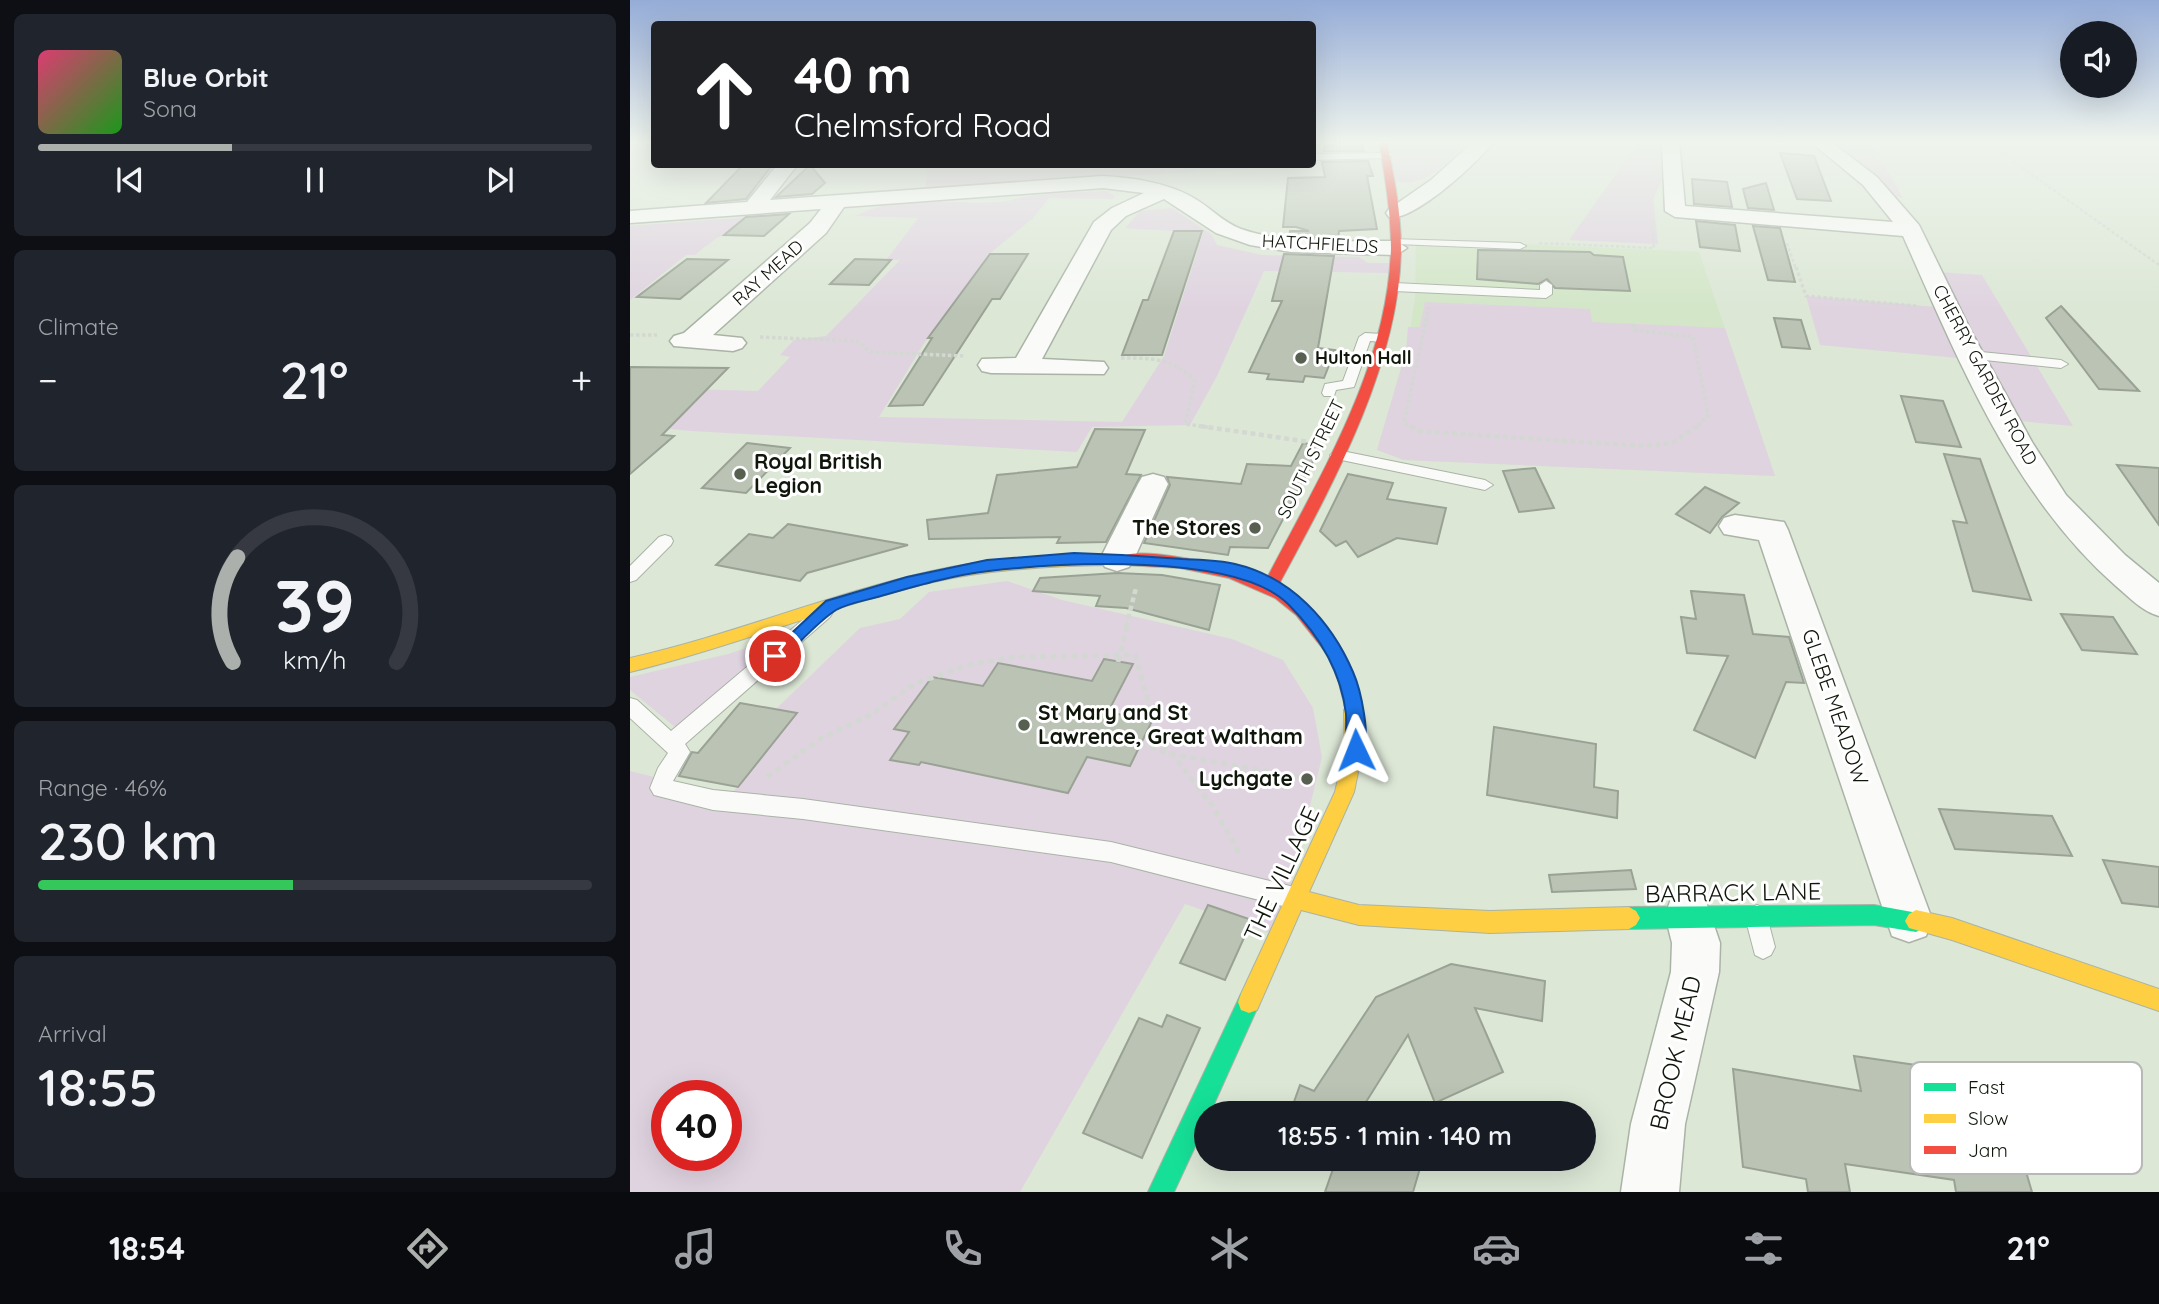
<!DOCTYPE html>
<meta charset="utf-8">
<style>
:root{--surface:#171b24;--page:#20242c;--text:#f1f3f6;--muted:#9ea1a6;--line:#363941;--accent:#acb0ac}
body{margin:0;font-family:Quicksand,sans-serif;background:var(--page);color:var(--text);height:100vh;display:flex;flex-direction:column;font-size:26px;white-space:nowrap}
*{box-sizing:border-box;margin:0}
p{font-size:23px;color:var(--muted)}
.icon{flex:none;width:38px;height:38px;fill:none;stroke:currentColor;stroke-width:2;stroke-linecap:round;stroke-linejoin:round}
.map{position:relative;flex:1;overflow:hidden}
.sheet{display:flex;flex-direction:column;gap:14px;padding:14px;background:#0d0f14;width:630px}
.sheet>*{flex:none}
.hud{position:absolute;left:21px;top:21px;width:665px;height:147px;border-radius:7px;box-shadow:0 7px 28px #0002;background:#202124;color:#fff;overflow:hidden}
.buttons{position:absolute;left:1430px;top:21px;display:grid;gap:14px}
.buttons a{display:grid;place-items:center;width:77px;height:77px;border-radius:50%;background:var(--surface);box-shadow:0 7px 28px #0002;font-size:35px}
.speed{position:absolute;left:21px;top:1080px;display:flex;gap:14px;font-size:35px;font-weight:700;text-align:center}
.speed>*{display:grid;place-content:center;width:91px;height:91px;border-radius:50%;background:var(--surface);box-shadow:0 7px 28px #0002;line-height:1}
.speed .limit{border:10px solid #d22;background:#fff;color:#111}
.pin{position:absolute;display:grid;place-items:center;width:60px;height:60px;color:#fff;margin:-30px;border:4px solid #fff;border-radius:50%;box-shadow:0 2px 7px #0007}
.me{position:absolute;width:77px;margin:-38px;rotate:358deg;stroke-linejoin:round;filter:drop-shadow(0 0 5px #0008)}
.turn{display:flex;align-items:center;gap:24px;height:147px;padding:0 28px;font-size:32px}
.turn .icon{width:91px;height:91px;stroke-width:2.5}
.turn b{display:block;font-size:49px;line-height:60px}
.big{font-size:52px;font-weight:600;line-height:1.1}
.sheet .widget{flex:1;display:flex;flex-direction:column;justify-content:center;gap:10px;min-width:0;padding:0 24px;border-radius:10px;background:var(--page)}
.sheet .dial{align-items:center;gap:0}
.dial svg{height:182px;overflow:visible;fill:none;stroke:var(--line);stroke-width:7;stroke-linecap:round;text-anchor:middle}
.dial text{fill:var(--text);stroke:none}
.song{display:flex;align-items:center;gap:21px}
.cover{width:84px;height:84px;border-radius:10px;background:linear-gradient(135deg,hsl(340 70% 55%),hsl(120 70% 35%))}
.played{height:7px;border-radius:4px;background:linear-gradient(90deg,var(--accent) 35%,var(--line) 35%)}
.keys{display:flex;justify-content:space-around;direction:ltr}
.heat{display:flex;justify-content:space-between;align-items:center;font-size:38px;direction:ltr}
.charge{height:10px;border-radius:5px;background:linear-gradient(90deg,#34c759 46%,var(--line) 0)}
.trip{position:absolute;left:564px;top:1101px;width:402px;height:70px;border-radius:35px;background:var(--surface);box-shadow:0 7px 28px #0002;font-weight:600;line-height:70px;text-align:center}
.tab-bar{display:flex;height:112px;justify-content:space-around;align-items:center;background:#090b0e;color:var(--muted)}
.tab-bar .icon{width:49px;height:49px}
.tab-bar .current{color:var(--accent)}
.tab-bar b{font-size:32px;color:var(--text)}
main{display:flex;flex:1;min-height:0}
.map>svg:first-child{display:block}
</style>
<main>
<section class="sheet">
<div class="widget">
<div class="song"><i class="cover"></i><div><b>Blue Orbit</b><p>Sona</p></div></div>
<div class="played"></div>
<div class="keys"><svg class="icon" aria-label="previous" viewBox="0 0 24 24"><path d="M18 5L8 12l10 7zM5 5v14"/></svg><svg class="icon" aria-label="pause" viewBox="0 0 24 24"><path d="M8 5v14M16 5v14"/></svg><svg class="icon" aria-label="next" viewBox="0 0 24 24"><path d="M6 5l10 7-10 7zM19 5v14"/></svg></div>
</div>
<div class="widget"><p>Climate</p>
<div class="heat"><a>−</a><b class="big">21°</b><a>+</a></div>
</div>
<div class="widget dial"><svg viewBox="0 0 100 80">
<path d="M14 69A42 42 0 1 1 86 69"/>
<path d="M14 69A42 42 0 0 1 16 23" stroke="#acb0ac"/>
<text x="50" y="56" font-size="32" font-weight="700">39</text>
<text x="50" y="72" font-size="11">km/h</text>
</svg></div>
<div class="widget"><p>Range · 46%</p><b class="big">230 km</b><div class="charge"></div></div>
<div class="widget"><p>Arrival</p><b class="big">18:55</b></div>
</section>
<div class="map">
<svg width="1529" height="1192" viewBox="0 0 1529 1192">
<rect width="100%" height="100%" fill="#dce7d6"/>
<polygon fill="#d3e6c8" points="786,239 1069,252 1145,476 774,460 747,450 777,351 785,298"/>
<g fill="#dfd3e0" fill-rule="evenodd">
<path d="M757 142H839C816 161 797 189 765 181Z"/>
<polygon points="1009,142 1036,142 1032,181 1023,199 1028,244 939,240"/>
<polygon points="1199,142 1241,142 1273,198 1264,197"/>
<polygon points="646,164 647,167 295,189 298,165"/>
<path d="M476 191 485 196 483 199 419 198 403 218 358 255 293 345 249 417 492 422 534 356 573 233 495 228 510 211 542 208 582 235 587 245 632 255 729 257 738 263H761L760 273 634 271 587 376 560 425 462 427 447 452 61 431 0 425V387L128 391 160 357 150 355 164 340 196 336 270 260 257 259 288 218 225 216C270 193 321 205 369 202 379 202 389 197 400 196 425 193 451 192 476 191Z"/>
<path d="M146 215 161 217C117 221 99 226 65 255H56L0 300V226Z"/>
<polygon points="1309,272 1352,275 1443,426 1390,421"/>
<polygon points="1176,296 1307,307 1338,359 1190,345"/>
<polygon points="795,302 960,309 962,322 1095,328 1145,476 774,460 747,450 776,351 778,327 790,327"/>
<path d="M377 581 432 600 602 639 653 660 683 708 692 757 648 936 555 904 390 1192H0V771L100 796 166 713 146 709 230 628 270 619 299 592ZM37 1096H96V1155H37Z"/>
<polygon points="168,631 45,727 0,690 0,677 98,654"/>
</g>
<g fill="#bac3b4" stroke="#9aa295" stroke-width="2">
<polygon points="704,142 731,142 734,151 694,151 694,146 703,146"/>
<polygon points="1150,153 1184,156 1201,201 1167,199"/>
<polygon points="738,161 743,176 737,176 747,229 709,231 708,239 659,236 660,231 679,231 666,227 653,227 658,178 695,177 692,162"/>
<polygon points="114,164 143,164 116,199 76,203"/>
<polygon points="180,165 195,183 182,194 146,197"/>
<polygon points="1062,179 1097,182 1102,207 1064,204"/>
<polygon points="1136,183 1144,210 1118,208 1113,189"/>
<polygon points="159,214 134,236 94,235 116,217"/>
<polygon points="1066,221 1105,225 1110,251 1070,247"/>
<polygon points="1123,226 1150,228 1165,282 1138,280"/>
<polygon points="544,231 572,231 532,355 492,355 513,300 518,300"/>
<polygon points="848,250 960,252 964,255 993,257 1000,291 925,288 917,279 908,284 847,279"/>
<polygon points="360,254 398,254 370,299 362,299 293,405 259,406 302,338 298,338"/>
<polygon points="654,254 704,256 688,348 705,350 694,378 675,376 673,382 637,379 639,374 619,372 652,301 642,301"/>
<polygon points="57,259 98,260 50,299 7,297"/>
<polygon points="225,259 261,260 239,285 200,284"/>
<polygon points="1431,306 1509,391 1469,389 1416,318"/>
<polygon points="1144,318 1171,320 1180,349 1152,347"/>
<polygon points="0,367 98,368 32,435 44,436 0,474"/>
<polygon points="1271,396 1313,401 1331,447 1286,442"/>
<polygon points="465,429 515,430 496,474 511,475 476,542 427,543 430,537 299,539 297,520 358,513 367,475 447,467"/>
<polygon points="117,443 160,448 116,493 72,488"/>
<polygon points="673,443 691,446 638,548 600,547 598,555 514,543 540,485 537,477 611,484 617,464 661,466"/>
<polygon points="1314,454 1350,459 1401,600 1343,591 1323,521 1337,523"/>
<polygon points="1487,465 1529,468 1529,525"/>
<polygon points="905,468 924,508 889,512 873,471"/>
<polygon points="718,474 763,483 757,499 816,508 807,544 767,538 728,557 716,541 706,546 690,531"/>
<polygon points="1075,487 1109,503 1092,517 1080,533 1046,514"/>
<polygon points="158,524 278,545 177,573 170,581 86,565 119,534 143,538"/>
<polygon points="487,573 532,575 590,585 579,630 496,608 466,606 470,596 403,591 410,578"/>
<polygon points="1061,591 1114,595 1123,634 1159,637 1174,683 1156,682 1125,758 1064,730 1098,656 1057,653 1051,617 1066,619"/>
<polygon points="1431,614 1483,617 1507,654 1452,650"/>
<polygon points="474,659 503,664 478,712 522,721 500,766 457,757 438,793 291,762 289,765 260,760 279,732 264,729 302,677 353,686 368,663 462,681"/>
<polygon points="110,703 167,713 108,787 49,776 62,752 68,753"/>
<polygon points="864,727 966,744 964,787 988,791 987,818 857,795"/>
<polygon points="1309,809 1422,816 1442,856 1325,849"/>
<polygon points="1473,860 1529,867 1529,907 1492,903"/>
<polygon points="1001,870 1006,889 922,892 919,875"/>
<polygon points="578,905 622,920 595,980 550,963"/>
<polygon points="821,964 915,981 912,1021 845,1008 873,1072 805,1103 778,1035 731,1110 737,1113 660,1113 670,1085 684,1091 746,997"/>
<polygon points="537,1015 570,1028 512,1158 453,1133 509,1018 532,1027"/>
<polygon points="1224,1056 1368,1077 1402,1192 1326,1192 1324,1180 1215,1164 1220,1192 1178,1192 1176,1179 1113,1167 1103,1069 1231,1091"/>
<polygon points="686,1158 793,1158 783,1192 695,1192 704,1166"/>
</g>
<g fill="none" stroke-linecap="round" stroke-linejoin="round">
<defs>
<g id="lane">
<polygon points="760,153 762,155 757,158 682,160 682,154"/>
<polygon points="762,239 890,243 896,246 890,249 766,244 761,241"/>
<polygon points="916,281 922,285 922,294 916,298 764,291 758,287 764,283 910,290 910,285"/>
<polygon points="735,333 752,334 758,338 752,342 740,341 724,387 706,390 704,396 694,396 692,393 695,384 713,381 729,337"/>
<polygon points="1341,351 1431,360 1438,364 1431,368 1336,358 1334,355"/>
<polygon points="707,450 855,480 863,485 855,490 702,458 700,455"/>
<polygon points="35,535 41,537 43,541 41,545 6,580 0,582 0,566 29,537"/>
<polygon points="194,605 200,607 203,612 200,617 55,744 60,752 43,781 83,790 173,799 481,842 664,887 672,890 676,898 672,906 664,909 481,862 173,819 83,810 24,795 20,788 28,768 38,753 0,718 0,698 7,700 41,731 188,607"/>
<polygon points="1127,905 1135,909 1145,947 1141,955 1133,959 1125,955 1115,917 1119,909"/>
</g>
<g id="street">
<path d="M843 142H863C849 162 782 223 759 217L756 213 759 209 801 180Z"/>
<path d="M1181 142H1201L1247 177 1289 225 1341 331 1402 442 1436 495 1495 555 1529 583V616C1512 611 1500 598 1486 586 1382 495 1328 359 1273 236L1045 217 1035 211 1032 143 1049 142 1055 206 1263 222 1233 185Z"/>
<path d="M148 164H168L140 200 473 176C503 178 535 182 562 197 579 206 592 222 611 229 660 246 715 240 766 241L777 248 766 255 661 252 620 245 586 233 534 199 496 216 481 230 412 359 474 362 478 368 474 374 361 373 352 371 348 365 352 359 386 358 464 222 482 208 514 193 473 188 214 207 196 233 83 335 112 338 116 343 112 348 103 351 44 346 40 341 44 336 54 333 180 223 191 209 0 223V211L117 202Z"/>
<polygon points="523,474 534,477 538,484 504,559 499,567 487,571 475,567 470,559 508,484 512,477"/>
<polygon points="1105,515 1154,522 1158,530 1302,919 1296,936 1279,942 1262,936 1129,540 1094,534 1089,526 1094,518"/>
<polygon points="1058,892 1075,899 1090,943 1089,972 1055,1124 1049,1192 991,1192 1001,1124 1041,972 1042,943 1035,915 1041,899"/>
</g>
<g id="fast">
<polygon points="1244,905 1293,914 1297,921 1293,928 1286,932 1244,925 999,929 992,925 988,918 992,911 999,907"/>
<polygon points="619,991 627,994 630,1002 580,1113 576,1113 576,1123 544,1192 518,1192 611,994"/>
</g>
<g id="slow">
<path d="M440 555H494L502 560 494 565C430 565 365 568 303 582 200 606 103 647 0 672V658C102 635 200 594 302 571 347 561 393 557 440 555Z"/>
<polygon points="723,703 729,705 732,710 733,748 724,792 679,892 729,905 860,911 999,907 1006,911 1010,918 1006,925 999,929 860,933 729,925 671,910 627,1010 619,1013 611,1010 608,1002 611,994 705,792 715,748 714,710 717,705"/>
<polygon points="1286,910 1322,918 1529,989 1529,1011 1322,940 1279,928 1275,921 1279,914"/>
</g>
<path id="jam" d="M749 142H757C764 177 771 212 771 248 770 364 702 486 648 586 687 607 717 647 728 688 730 697 733 707 729 715L723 717 717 715 708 679 697 654 666 615 645 598 599 578 550 568 494 565 486 560C501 541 614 569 636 580 689 477 758 368 761 248 761 212 755 177 749 142Z"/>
</defs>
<use href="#lane" stroke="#aab3a6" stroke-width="2"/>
<use href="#street" stroke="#aab3a6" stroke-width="3"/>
<use href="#fast" stroke="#aab3a6" stroke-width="2"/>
<use href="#slow" stroke="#aab3a6" stroke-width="2"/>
<use href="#jam" stroke="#aab3a6" stroke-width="2"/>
<g stroke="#d4d8d2" stroke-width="2.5" stroke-dasharray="3.5 2" stroke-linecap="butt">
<polyline points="1356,142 1529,265"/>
<polyline points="0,149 24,147"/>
<polyline points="547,170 623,164"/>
<polyline points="909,243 1024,248 1022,221 1025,220"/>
<polyline points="1157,243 1166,269"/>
</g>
<g stroke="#d4d8d2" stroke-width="3.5" stroke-dasharray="3.5 2.5" stroke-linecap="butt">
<polyline points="1166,267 1176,296 1286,306"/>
<polyline points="1003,324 1004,330 1063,337 1078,415 1066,428"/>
<polyline points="0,335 27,335"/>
<polyline points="130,337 227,341 240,352 335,356"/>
<path d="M491 358C522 358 543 358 565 381L555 424 583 428"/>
<polyline points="783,428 774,422 799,307"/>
</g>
<g stroke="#d4d8d2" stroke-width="4.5" stroke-dasharray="5 3.5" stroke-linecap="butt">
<polyline points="570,426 680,442"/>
<polyline points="781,426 788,431 1012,446 1042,443 1068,426"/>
<polyline points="496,627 506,588"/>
</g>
<g stroke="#d4d8d2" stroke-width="5" stroke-dasharray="6 4.5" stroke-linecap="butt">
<polyline points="488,662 497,626"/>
<polyline points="510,744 542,754 582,805 610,855"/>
<polyline points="137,777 190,739 240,715 286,683 342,664 385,657 505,655 529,738 542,754 679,779"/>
</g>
<use href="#lane" fill="#fafbf9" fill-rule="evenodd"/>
<use href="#street" fill="#fafbf9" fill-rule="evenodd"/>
<use href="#fast" fill="#16e098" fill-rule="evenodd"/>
<use href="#slow" fill="#ffcf43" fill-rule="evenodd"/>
<use href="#jam" fill="#f24e42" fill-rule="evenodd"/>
</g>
<linearGradient id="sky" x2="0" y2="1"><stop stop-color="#95acd7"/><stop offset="0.46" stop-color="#eff4ed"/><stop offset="1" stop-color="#eff4ed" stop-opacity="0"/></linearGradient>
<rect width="1529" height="309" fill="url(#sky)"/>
<path fill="#1a73e8" stroke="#114b97" stroke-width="2" d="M444 553C480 554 516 556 552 559 569 560 588 560 605 564 661 577 701 621 723 672 731 690 741 737 733 755H720C714 743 717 727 716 714 711 670 688 634 658 604 606 552 429 563 359 571 323 575 286 586 251 596 238 600 218 603 206 610 186 623 169 644 151 660H139L137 656 196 601 277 577 357 560Z"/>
<g fill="#575f51" stroke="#fff" stroke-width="2.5">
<circle cx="671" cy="358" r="7"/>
<circle cx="110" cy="474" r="7"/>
<circle cx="625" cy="528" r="7"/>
<circle cx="394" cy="725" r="7"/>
<circle cx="677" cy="779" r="7"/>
</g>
<g text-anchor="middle" stroke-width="6" stroke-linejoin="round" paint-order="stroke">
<g font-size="18" fill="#0f160a" stroke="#fff">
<text transform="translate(690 244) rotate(3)" y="6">HATCHFIELDS</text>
<text transform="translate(138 273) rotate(-42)" y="6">RAY MEAD</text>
<text transform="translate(1355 375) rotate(62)" y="6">CHERRY GARDEN ROAD</text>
<text transform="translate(681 459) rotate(-64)" y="6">SOUTH STREET</text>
</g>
<g font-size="18" font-weight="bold" fill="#0f160a" stroke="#fff" text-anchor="start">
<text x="685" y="364">Hulton Hall</text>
</g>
<g font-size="21" font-weight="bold" fill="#0f160a" stroke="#fff" text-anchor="start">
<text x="124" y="469">Royal British<tspan x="124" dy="24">Legion</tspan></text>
<text x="611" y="535" text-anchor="end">The Stores</text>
<text x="408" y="720">St Mary and St<tspan x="408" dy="24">Lawrence, Great Waltham</tspan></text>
<text x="663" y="786" text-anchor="end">Lychgate</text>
</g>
<g font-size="21" fill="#0f160a" stroke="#fff">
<text transform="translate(1205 707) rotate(71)" y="7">GLEBE MEADOW</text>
</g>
<g font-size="24" fill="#0f160a" stroke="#fff">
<text transform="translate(652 874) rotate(-65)" y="8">THE VILLAGE</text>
<text transform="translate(1103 893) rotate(-1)" y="8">BARRACK LANE</text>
<text transform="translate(1046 1053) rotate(-77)" y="8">BROOK MEAD</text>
</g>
</g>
<rect x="1280" y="1062" width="232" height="112" rx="10" fill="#fff" stroke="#b7b9b6" stroke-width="2"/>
<rect x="1294" y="1083" width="32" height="8" fill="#16e098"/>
<rect x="1294" y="1114" width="32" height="9" fill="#ffcf43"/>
<rect x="1294" y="1146" width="32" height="8" fill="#f24e42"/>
<g font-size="19" fill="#0f160a">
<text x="1338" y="1094">Fast</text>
<text x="1338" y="1125">Slow</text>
<text x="1338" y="1157">Jam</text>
</g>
</svg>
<div class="buttons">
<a><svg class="icon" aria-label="sound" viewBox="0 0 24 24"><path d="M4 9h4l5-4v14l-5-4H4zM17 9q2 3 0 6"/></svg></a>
</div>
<div class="speed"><div class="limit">40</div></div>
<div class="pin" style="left:145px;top:656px;background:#d93025"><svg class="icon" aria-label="arrive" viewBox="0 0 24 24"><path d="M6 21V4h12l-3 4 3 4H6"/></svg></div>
<svg class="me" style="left:726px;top:750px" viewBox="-20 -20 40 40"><path d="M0-17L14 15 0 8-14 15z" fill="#1a73e8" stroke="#fff" stroke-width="4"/></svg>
<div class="trip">18:55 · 1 min · 140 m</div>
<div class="hud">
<div class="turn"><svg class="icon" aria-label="ahead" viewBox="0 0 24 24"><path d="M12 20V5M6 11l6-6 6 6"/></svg><div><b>40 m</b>Chelmsford Road</div></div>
</div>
</div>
</main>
<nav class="tab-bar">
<b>18:54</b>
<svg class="icon current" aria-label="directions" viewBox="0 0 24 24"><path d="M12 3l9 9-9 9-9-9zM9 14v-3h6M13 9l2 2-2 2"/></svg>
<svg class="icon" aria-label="music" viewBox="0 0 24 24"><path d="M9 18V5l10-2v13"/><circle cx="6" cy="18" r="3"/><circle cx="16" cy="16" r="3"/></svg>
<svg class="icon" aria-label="phone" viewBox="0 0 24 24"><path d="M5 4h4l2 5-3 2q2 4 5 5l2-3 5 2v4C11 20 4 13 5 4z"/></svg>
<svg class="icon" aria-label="climate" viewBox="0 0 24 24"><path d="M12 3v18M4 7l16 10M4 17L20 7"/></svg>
<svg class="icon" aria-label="car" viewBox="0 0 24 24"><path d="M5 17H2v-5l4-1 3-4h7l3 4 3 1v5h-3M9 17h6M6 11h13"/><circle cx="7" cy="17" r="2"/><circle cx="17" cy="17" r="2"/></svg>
<svg class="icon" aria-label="filters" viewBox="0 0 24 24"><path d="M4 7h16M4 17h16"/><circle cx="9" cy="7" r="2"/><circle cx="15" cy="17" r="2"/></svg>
<b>21°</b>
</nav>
